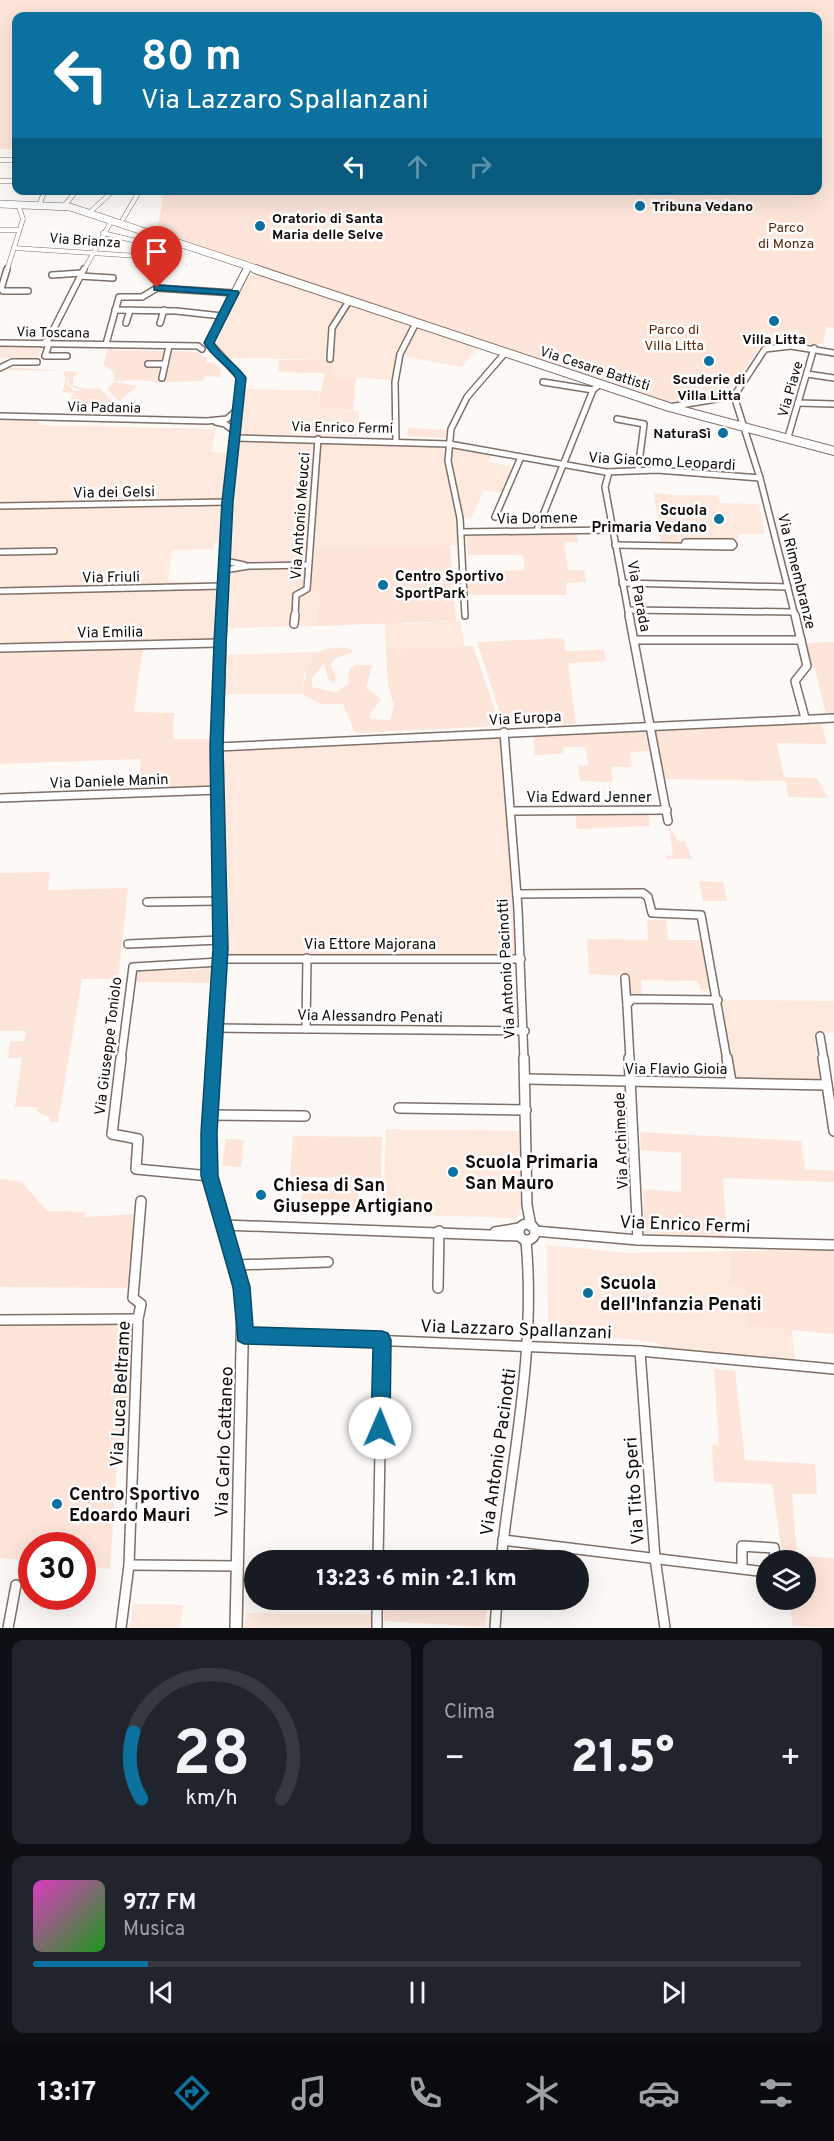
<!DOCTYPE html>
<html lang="it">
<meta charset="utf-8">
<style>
:root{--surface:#171b24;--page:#20242c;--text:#f1f3f6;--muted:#9ea1a6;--line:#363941;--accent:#0b719e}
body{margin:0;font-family:Overpass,sans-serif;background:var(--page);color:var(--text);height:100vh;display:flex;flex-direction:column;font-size:22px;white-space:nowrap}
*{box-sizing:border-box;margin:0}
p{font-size:20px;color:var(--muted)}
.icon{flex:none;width:33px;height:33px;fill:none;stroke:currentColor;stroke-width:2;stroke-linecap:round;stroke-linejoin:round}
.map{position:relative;height:1628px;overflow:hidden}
.drawer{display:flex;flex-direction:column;gap:12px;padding:12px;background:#0d0f14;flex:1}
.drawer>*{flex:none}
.top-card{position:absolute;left:12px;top:12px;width:810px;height:183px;border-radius:12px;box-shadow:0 6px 24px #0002;background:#0b719e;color:#fff;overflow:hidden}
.tools{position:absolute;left:756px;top:1550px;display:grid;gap:12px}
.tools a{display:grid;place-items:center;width:60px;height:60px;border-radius:50%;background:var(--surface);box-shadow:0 6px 24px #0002;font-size:30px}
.speed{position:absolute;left:18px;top:1532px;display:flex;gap:12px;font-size:30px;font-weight:700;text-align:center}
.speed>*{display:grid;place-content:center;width:78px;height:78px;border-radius:50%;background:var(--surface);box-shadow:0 6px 24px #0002;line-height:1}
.speed .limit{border:9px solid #d22;background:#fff;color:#111}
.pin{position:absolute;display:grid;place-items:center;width:51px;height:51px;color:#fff;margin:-62px -26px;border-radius:50% 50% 50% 0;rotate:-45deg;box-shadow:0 0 6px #0007}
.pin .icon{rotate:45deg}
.me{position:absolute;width:66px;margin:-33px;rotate:1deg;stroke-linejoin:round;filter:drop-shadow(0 0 4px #0008)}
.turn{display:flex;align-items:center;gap:21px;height:126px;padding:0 30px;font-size:27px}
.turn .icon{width:78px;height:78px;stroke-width:2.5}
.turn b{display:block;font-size:42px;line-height:51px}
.lanes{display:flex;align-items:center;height:57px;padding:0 30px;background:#0003;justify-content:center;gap:30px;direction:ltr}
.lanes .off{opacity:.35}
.big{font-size:45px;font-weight:800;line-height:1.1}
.drawer .widget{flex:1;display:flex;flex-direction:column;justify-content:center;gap:9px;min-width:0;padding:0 21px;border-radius:12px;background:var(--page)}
.drawer .dial{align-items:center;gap:0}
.dial svg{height:156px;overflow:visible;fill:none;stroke:var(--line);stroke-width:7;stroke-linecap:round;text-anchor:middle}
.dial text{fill:var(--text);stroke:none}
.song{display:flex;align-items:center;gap:18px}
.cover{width:72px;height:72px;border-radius:9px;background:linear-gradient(135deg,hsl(310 70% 55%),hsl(120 70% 35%))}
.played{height:6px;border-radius:3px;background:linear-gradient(90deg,var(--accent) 15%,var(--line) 15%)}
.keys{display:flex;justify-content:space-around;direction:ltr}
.heat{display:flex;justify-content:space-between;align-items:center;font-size:33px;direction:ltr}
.drawer .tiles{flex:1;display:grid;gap:12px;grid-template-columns:1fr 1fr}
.widget:last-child{grid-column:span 2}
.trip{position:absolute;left:244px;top:1550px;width:345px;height:60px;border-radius:30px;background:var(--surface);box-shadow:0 6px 24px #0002;font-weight:800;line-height:60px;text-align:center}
.menu{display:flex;height:96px;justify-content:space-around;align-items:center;background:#090b0e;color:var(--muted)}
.menu .icon{width:42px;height:42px}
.menu .selected{color:var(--accent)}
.menu b{font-size:27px;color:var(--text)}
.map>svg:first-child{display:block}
</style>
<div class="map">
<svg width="834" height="1628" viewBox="0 0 834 1628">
<rect width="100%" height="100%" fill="#fdf9f7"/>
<g fill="#fee9df">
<polygon points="252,275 262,275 412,325 396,352 392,380 332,376 333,360 226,358 215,348 212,342 244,281"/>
<polygon points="418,327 478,348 461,367 403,356"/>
<polygon points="0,346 42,347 37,358 0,358"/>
<polygon points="246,389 320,391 317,409 359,411 357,436 238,434"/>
<polygon points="0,419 38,420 39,425 216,429 211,452 229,453 223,543 213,543 213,549 172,550 168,581 222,583 218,646 0,651"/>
<polygon points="243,441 401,443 446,447 444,462 457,514 457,545 314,547 312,591 319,591 317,626 225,628 235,445"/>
<polygon points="453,447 491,453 489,462 514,467 503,493 484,490 471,518 464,518 452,465"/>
<polygon points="673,495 718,495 720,503 759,504 765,534 738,534 739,540 680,539"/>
<polygon points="404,621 405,624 460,621 465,647 386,649 385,622"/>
<polygon points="318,652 304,674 302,694 224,694 226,655"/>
<polygon points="497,737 500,740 517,954 226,954 219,751"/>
<polygon points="721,1000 834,1001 834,1033 814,1033 820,1080 734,1078"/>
<polygon points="386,1129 521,1131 521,1213 516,1218 383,1214"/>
<polygon points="547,1245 628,1253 729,1251 730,1282 748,1292 747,1326 792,1330 795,1361 660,1348 660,1344 630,1339 548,1334"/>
<polygon points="133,1604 183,1605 180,1628 130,1628"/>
<polygon points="246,1613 372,1614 372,1628 244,1628"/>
</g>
<g fill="#fde5da">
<polygon points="0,0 834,0 834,328 826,327 823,344 769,344 759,348 727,394 695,401 668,401 157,232 163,198 159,191 818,190 818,16 16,16 16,149 0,149"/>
<polygon points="112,346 113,350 165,351 161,362 144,364 160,366 157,377 160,383 140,380 115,381 114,372 103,364 108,350"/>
<polygon points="171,351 196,352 208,358 206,362 214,363 221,369 220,377 205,376 203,381 164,382"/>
<polygon points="279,360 334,360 332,376 356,378 353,410 317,409 325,373 278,372"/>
<path d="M5 367 80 372 73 377V385L85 389 100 388C89 391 76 393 69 383V376L67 384 74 391 100 389 126 415H110L112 408 104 407 103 410 68 409 73 393 62 392 66 379 63 371 4 370Z"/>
<polygon points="114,382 138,386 119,401 107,389"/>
<polygon points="408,428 447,430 446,438 407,436"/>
<polygon points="654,493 673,495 680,543 661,543"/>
<polygon points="536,531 576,531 578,542 564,542 568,570 584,570 586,582 566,583 567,595 469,595 466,573 525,570 523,555 468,555 466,536 533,534"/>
<polygon points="450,545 456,621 317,626 319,591 311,591 313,547"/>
<polygon points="564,638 565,651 604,650 606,661 568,663 576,724 504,726 477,642"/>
<polygon points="834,642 834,714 826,714 815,668 812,667 805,643"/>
<path d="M473 646 495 710 498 726 355 733 343 704H322L302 694C307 672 306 649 335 648 343 647 348 647 354 652L334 659 331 665 336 678 334 683 328 679 324 663 312 678V687L336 692 348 684 349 670 355 665H372L366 688 381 699 369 716 371 719 390 720 394 706 388 684 386 649Z"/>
<polygon points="143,648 134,712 174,713 173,739 210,739 214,783 210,787 138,790 141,759 0,764 0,651"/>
<polygon points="821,721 827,744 777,743 784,777 817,778 828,798 788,797 786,781 662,779 652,727"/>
<polygon points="648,727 652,751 630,752 632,767 611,767 613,782 580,781 578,766 588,765 586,747 563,747 564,754 535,755 533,733"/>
<polygon points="648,812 650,826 577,829 575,813"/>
<polygon points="669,826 678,841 685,841 692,859 667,859 666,856 673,855"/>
<polygon points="50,872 48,890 128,888 118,979 82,979 58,1122 50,1122 49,1117 37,1112 38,1107 15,1107 22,1058 8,1058 10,1042 24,1041 26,1031 0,1031 0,873"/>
<polygon points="699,881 723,882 727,901 703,901"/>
<polygon points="647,920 666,920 668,940 701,940 709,990 701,990 698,981 641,980 642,995 631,995 629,976 589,974 587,939 648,940"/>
<polygon points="203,966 213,970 213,983 133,982 138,968 147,967 147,971 200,970"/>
<polygon points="640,1132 801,1141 805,1169 834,1171 834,1182 723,1178 727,1237 644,1233 643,1189 681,1192 681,1153 641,1150"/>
<polygon points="293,1136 382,1137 381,1178 290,1177"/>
<polygon points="226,1139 244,1140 241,1167 222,1166"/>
<polygon points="0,1179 22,1182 47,1211 85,1212 84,1217 138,1214 129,1288 0,1287"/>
<polygon points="303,1183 359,1185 357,1210 301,1208"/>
<polygon points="834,1250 834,1334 747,1326 748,1292 730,1282 729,1251"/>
<polygon points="0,1322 134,1323 130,1402 124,1402 122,1463 117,1464 110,1569 83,1566 82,1545 32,1545 31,1561 0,1558"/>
<polygon points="714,1369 735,1371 745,1460 815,1464 817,1494 792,1494 797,1556 834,1558 834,1628 793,1626 789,1599 806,1599 806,1560 783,1560 772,1484 714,1482 712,1445 719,1446"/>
<polygon points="385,1599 488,1599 485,1627 384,1621"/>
</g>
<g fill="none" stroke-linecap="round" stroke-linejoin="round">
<defs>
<g id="minor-far3">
<polyline points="0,160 16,160"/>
<polyline points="0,181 16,181"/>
<polyline points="40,203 45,190"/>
<polyline points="64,206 77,190"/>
<polyline points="89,213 114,190"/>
<polyline points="123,219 140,190"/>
<polyline points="0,230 19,230"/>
<polyline points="103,233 136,241"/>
<polyline points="14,248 154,257"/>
<polyline points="7,270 23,219 18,204"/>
<polyline points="84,270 112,220"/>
</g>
<g id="minor-far2">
<polyline points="52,275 82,273"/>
<polyline points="80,276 113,278"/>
<polyline points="1,289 7,269"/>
<polyline points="3,291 28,291"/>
<polyline points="115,310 176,311 222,316"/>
<polyline points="126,323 130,310"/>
<polyline points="160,323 164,310"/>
<polyline points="0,343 198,346 202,349"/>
<polyline points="43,344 48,340 84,269"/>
<polyline points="49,344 45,356 67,356"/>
<polyline points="106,344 119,297 142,297 157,288 234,293"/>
<polyline points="330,359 332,328 349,301"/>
<polyline points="148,364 165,364"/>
<polyline points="0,368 12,362 37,362"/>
<polyline points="807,374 834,378"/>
<polyline points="162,378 169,346"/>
<polyline points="543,382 593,390"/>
<polyline points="734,396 760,478 795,616"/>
<polyline points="734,396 765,349 791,346 834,353"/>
<polyline points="798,403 834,404"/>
<polyline points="669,407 734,396"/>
<polyline points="0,416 207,421 227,419 237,410"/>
<polyline points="617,419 644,424 638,470"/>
<polyline points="216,422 225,424 234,431"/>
<polyline points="788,437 814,348"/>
<polyline points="234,438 449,444 606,472 657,470 760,478"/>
<polyline points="396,441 395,382 400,354 416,323"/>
<polyline points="609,472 605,487 629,616"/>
<polyline points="0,506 228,502"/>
<polyline points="495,517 521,457"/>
<polyline points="537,530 593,390 600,384"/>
<polyline points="461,532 613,530"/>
<polyline points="615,545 732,547 734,545 732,542 685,542 684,545"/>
<polyline points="0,552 54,551"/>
<polyline points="225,561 244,565"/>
<polyline points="224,570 249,566 308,565"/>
<polyline points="622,583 788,587"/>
<polyline points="0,591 223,586"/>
<polyline points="628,610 794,612"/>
<polyline points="295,616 296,595 307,589 318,439"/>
<polyline points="465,616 460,518 448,461 451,429 467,397 505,353"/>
</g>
<g id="minor-far1">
<polyline points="629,615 668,821"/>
<polyline points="795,615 807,666 795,681 805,718"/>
<polyline points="294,624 295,615"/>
<polyline points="634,640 801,640"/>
<polyline points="0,648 220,643"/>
<polyline points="504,732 518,909 524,1060"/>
<polyline points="217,747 834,718"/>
<polyline points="0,798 218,790"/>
<polyline points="511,811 667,810"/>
<polyline points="517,894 643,893 648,897 652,913 701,915 727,1060"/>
<polyline points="147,902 220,901"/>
<polyline points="128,944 220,940"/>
<polyline points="220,959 521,959"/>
<polyline points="625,978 627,1005"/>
<polyline points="215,1028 525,1031"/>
<polyline points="306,1029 307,958"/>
<polyline points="820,1036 824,1060"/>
<polyline points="121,1060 133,967 220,962"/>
<polyline points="630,1060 627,1005 632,999 718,1000"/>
</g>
<g id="minor">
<polyline points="121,1058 112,1134 138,1139 136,1169 210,1176"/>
<polyline points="524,1058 527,1205 531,1226"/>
<polyline points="629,1058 638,1240"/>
<polyline points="727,1058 731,1082"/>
<polyline points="823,1058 834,1131"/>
<polyline points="526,1079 827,1085"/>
<polyline points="399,1108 526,1110"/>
<polyline points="210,1115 305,1116"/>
<circle cx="527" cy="1232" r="8"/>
<polyline points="224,1225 519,1236"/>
<polyline points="535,1231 638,1240 834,1245"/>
<polyline points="495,1232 519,1228"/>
<polyline points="235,1265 328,1262"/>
<polyline points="438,1288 439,1231"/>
<polyline points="0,1320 138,1319"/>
<polyline points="245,1335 640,1351 834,1369"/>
<polyline points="640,1351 655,1558 665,1628"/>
<polyline points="503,1540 766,1572"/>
<polyline points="378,1560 382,1340"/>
<path d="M501 1560C513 1453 536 1349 526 1241"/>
<polyline points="129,1565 238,1566"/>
<polyline points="742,1568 742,1546 774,1548 775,1560"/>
<polyline points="377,1599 377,1628"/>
<polyline points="8,1628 16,1585"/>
<polyline points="121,1628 129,1565 138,1319 141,1304 133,1298 141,1201"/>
<polyline points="495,1628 497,1599"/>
</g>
<polyline id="tertiary-far3" points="246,270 248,267"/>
<polyline id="tertiary-far2" points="222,616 228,502 241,378 209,343 247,269"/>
<polyline id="tertiary-far1" points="213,1060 220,949 217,747 222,615"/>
<polyline id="tertiary" points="214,1058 208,1151 210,1176 243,1301 236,1628"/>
<polyline id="secondary-far1" points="0,204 70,207 260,270"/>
<polyline id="secondary" points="255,269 669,407 834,451"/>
</defs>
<use href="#minor-far3" stroke="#7e6f67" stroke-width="5"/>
<use href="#minor-far2" stroke="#7e6f67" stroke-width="8"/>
<use href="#minor-far1" stroke="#7e6f67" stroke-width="10"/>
<use href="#minor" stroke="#7e6f67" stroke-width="12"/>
<use href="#tertiary-far3" stroke="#7e6f67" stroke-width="7"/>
<use href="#tertiary-far2" stroke="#7e6f67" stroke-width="9"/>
<use href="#tertiary-far1" stroke="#7e6f67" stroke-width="12"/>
<use href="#tertiary" stroke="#7e6f67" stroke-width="14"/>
<use href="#secondary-far1" stroke="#7e6f67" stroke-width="8"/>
<use href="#secondary" stroke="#7e6f67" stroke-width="10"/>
<use href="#minor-far3" stroke="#fff" stroke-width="4"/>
<use href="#minor-far2" stroke="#fff" stroke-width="5"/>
<use href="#minor-far1" stroke="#fff" stroke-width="7"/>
<use href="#minor" stroke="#fff" stroke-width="9"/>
<use href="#tertiary-far3" stroke="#fff" stroke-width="5"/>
<use href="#tertiary-far2" stroke="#fff" stroke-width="7"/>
<use href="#tertiary-far1" stroke="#fff" stroke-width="9"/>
<use href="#tertiary" stroke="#fff" stroke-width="11"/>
<use href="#secondary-far1" stroke="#fff" stroke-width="7"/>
<use href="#secondary" stroke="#fff" stroke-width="8"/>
</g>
<path fill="#0b719e" stroke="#074967" stroke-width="1.5" d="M157 285 238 291 239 293 214 343C222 357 237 364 246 378L233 502 226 643 223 747 228 949 217 1133 218 1176 250 1287 253 1327 382 1331 388 1333 391 1340 390 1428 387 1434 380 1437 374 1434 371 1428 373 1348 244 1344 238 1341 233 1287 201 1176V1133L213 949 210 747 214 643 222 502 236 378C227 364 212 358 204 343L228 295 154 290V286Z"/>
<g fill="#0b719e" stroke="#fff" stroke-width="2">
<circle cx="640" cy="206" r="6"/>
<circle cx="260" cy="226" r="6"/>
<circle cx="774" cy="321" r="6"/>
<circle cx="709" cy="361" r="6"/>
<circle cx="723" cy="433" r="6"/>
<circle cx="719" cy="519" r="6"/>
<circle cx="383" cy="585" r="6"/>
<circle cx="453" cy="1172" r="6"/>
<circle cx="261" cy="1195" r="6"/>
<circle cx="588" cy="1293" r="6"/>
<circle cx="57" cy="1504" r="6"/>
</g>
<g text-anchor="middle" stroke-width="5" stroke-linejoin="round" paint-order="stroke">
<g font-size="14" font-weight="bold" fill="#110c09" stroke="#fff" text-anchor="start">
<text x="652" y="211">Tribuna Vedano</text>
<text x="272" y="223">Oratorio di Santa<tspan x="272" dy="16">Maria delle Selve</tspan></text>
<text x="774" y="344" text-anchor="middle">Villa Litta</text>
<text x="709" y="384" text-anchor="middle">Scuderie di<tspan x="709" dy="16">Villa Litta</tspan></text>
<text x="711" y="438" text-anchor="end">NaturaSì</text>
</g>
<g font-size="14" fill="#5b2607" stroke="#fff">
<text x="786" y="232">Parco<tspan x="786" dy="16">di Monza</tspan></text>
<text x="674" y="334">Parco di<tspan x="674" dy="16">Villa Litta</tspan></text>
</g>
<g font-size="14" fill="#110c09" stroke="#fff">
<text transform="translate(85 240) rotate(4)" y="5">Via Brianza</text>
<text transform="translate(53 332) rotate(1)" y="5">Via Toscana</text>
<text transform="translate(595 368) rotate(18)" y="5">Via Cesare Battisti</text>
<text transform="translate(790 389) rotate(-74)" y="5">Via Piave</text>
<text transform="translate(104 407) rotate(1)" y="5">Via Padania</text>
<text transform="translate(342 427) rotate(1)" y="5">Via Enrico Fermi</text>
</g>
<g font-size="15" fill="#110c09" stroke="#fff">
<text transform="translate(662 461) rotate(3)" y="5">Via Giacomo Leopardi</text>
<text transform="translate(114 492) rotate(-1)" y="5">Via dei Gelsi</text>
<text transform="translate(300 516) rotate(-86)" y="5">Via Antonio Meucci</text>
<text transform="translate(537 518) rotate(-1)" y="5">Via Domene</text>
<text transform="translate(797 571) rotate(76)" y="5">Via Rimembranze</text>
<text transform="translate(111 577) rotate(-1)" y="5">Via Friuli</text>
<text transform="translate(639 596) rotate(79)" y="5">Via Parada</text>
<text transform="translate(110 632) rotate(-1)" y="5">Via Emilia</text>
<text transform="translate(525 718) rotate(-3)" y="5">Via Europa</text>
<text transform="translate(109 781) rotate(-2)" y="5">Via Daniele Manin</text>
<text x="589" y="802">Via Edward Jenner</text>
<text x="370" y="949">Via Ettore Majorana</text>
<text transform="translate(506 969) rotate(-93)" y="5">Via Antonio Pacinotti</text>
<text transform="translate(370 1016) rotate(1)" y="5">Via Alessandro Penati</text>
<text transform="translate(108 1046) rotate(-83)" y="5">Via Giuseppe Toniolo</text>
<text x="676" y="1074">Via Flavio Gioia</text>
<text transform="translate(621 1141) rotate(-92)" y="5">Via Archimede</text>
</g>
<g font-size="15" font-weight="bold" fill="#110c09" stroke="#fff" text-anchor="end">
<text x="707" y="515">Scuola<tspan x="707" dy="17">Primaria Vedano</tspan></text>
<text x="395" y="581" text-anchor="start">Centro Sportivo<tspan x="395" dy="17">SportPark</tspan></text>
</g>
<g font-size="18" font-weight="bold" fill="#110c09" stroke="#fff" text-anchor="start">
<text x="465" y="1168">Scuola Primaria<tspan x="465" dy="21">San Mauro</tspan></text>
<text x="273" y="1191">Chiesa di San<tspan x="273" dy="21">Giuseppe Artigiano</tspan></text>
<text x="600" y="1289">Scuola<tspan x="600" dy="21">dell'Infanzia Penati</tspan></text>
<text x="69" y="1500">Centro Sportivo<tspan x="69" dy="21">Edoardo Mauri</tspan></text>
</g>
<g font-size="18" fill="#110c09" stroke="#fff">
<text transform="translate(685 1224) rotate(2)" y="6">Via Enrico Fermi</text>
<text transform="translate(516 1329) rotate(2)" y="6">Via Lazzaro Spallanzani</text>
<text transform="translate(120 1394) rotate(-87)" y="6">Via Luca Beltrame</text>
<text transform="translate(224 1442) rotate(-88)" y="6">Via Carlo Cattaneo</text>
<text transform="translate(498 1452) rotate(-82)" y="6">Via Antonio Pacinotti</text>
<text transform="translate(634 1491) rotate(-94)" y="6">Via Tito Speri</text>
</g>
</g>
</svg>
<div class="tools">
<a><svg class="icon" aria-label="layers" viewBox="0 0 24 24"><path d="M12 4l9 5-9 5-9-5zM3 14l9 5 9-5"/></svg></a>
</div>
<div class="speed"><div class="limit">30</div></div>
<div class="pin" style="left:157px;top:288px;background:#d93025"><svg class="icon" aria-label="arrive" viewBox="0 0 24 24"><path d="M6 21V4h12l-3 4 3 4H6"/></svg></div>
<svg class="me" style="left:380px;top:1428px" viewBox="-20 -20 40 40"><circle r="19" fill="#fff"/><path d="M0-13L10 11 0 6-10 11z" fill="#0b719e"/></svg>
<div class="trip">13:23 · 6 min · 2.1 km</div>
<div class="top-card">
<div class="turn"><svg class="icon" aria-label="left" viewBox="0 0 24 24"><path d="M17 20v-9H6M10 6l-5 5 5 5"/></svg><div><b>80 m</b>Via Lazzaro Spallanzani</div></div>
<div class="lanes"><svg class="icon" aria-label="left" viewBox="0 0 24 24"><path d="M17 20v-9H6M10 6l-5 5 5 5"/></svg><svg class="icon off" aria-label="ahead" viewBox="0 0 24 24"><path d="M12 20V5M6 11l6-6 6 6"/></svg><svg class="icon off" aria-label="right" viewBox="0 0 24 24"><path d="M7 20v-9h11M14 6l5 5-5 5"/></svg></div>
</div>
</div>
<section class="drawer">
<div class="tiles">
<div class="widget dial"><svg viewBox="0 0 100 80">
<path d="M14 69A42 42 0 1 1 86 69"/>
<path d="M14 69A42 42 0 0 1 10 35" stroke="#0b719e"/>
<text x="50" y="56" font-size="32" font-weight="700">28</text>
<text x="50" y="72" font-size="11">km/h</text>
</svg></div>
<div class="widget"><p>Clima</p>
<div class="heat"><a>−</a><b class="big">21.5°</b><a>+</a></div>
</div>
<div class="widget">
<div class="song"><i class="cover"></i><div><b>97.7 FM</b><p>Musica</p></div></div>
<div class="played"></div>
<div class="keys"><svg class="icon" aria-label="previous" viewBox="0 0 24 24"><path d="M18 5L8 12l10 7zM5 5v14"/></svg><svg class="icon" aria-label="pause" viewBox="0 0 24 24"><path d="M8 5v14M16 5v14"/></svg><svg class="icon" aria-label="next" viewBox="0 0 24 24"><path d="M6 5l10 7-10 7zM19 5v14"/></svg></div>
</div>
</div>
</section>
<nav class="menu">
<b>13:17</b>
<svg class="icon selected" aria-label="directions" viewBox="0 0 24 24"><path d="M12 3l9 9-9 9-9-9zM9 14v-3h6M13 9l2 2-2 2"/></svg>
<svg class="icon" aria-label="music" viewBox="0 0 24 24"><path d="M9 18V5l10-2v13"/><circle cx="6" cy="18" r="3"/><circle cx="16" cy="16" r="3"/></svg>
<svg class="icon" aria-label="phone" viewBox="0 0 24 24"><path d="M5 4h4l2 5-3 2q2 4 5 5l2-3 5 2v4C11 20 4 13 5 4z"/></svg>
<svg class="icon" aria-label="climate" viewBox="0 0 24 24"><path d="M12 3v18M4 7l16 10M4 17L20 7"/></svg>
<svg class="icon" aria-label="car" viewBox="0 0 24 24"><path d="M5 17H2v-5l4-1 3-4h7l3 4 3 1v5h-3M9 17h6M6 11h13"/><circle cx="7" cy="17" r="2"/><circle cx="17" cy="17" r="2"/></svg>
<svg class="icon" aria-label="filters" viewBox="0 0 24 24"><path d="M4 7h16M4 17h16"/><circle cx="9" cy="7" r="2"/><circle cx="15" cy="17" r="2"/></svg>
</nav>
